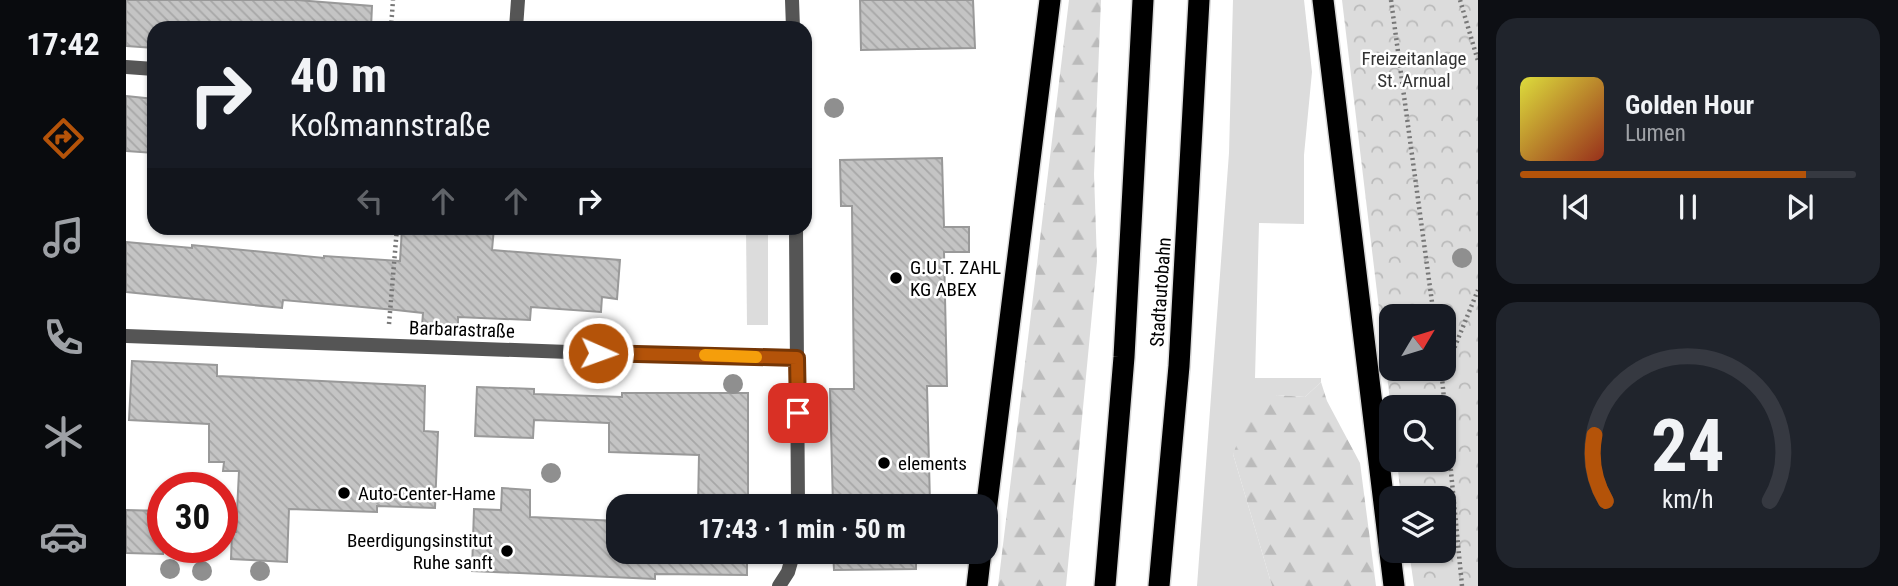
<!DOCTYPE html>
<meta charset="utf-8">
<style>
:root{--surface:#171b24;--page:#20242c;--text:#f1f3f6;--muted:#9ea1a6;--line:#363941;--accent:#b45309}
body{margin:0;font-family:"Roboto Condensed",sans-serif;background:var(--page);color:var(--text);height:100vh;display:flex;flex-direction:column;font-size:26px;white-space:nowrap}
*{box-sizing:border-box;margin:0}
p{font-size:23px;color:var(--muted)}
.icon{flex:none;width:38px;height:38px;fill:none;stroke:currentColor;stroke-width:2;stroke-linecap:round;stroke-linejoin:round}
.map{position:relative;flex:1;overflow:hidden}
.sheet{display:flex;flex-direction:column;gap:18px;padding:18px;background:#0d0f14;width:420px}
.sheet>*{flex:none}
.banner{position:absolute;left:21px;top:21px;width:665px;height:214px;border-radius:21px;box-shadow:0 2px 5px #0004;background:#171b24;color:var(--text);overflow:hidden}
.needle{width:46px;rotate:52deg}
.buttons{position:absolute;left:1253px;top:304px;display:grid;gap:14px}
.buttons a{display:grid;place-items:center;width:77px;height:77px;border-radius:14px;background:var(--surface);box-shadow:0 2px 5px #0004;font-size:35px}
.speed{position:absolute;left:21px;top:472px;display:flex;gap:14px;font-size:35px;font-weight:700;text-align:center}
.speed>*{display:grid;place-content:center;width:91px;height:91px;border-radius:50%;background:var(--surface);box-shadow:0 2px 5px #0004;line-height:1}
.speed .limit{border:10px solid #d22;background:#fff;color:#111}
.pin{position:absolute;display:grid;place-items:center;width:60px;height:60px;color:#fff;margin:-30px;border-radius:14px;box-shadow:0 4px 10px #0006}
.me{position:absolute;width:77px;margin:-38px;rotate:92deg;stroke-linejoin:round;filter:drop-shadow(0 0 5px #0008)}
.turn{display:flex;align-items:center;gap:24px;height:147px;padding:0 28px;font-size:32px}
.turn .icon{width:91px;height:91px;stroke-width:2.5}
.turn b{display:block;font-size:49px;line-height:60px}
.lanes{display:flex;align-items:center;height:66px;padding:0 28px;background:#0003;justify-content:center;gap:35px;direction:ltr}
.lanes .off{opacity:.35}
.sheet .widget{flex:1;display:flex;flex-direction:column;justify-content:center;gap:10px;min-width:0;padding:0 24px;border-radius:21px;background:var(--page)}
.sheet .dial{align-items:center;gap:0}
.dial svg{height:182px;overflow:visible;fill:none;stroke:var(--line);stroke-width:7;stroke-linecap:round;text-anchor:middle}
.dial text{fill:var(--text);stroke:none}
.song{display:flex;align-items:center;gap:21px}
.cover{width:84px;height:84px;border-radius:10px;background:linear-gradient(135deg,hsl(60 70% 55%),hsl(10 70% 35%))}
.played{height:7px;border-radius:4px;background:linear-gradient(90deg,var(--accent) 85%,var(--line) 85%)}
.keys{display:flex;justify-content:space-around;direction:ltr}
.trip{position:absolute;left:480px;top:494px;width:392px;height:70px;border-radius:21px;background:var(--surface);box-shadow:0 2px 5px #0004;font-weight:700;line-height:70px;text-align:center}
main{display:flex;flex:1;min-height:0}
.menu{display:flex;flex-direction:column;width:126px;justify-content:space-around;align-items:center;background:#090b0e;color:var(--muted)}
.menu .icon{width:49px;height:49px}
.menu .selected{color:var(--accent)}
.menu b{font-size:32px;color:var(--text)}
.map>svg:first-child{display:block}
</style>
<main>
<nav class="menu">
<b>17:42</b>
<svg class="icon selected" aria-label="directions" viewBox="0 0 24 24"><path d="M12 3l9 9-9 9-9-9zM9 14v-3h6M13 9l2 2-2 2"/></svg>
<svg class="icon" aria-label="music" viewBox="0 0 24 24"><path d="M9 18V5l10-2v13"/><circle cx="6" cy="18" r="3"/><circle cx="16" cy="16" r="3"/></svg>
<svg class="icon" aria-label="phone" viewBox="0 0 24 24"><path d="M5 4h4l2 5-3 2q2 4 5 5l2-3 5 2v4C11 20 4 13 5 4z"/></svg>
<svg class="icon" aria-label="climate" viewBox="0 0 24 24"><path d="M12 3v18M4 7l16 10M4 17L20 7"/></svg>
<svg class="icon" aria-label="car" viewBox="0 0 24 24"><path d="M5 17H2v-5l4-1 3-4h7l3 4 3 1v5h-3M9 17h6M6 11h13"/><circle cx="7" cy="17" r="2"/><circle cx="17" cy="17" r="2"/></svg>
</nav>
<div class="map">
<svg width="1352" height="586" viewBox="0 0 1352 586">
<defs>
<pattern id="forest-firs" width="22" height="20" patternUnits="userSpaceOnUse" patternTransform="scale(1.75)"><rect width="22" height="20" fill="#dcdcdc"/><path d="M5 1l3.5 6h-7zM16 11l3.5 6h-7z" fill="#bbb"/></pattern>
<pattern id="park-crowns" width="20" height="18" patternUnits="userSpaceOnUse" patternTransform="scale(1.75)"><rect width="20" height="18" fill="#dcdcdc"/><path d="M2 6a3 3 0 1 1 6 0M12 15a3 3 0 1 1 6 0" fill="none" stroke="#bbb"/></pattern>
<pattern id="building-back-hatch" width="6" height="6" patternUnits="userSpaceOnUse" patternTransform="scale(1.75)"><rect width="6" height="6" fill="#c4c4c4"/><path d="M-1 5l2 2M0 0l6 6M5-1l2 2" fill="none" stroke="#a7a7a7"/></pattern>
</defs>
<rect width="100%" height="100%" fill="#fff"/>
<g fill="#dcdcdc">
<polygon points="1107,0 1178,0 1186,72 1178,155 1178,224 1133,223 1129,378 1195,378 1195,382 1179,397 1151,395 1107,454 1146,586 1071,586 1103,153"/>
<polygon points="620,228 642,228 642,325 621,325"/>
</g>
<g fill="url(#forest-firs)">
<polygon points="943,0 975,0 968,174 971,261 940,586 872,586"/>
<polygon points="1195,382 1201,401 1234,463 1250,586 1146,586 1107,454 1125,409 1151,395 1179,397"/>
</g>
<path fill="url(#park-crowns)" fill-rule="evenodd" d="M1216 0H1352V586H1288L1283 551H1318V499H1275L1271 460H1318V408L1265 409ZM1265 317H1318V369H1265Z"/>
<g fill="url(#building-back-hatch)" stroke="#999" stroke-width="2">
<polygon points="0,0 171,0 246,6 245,28 28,28 28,48 0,46"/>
<polygon points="734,0 847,0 849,48 735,50"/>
<polygon points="0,96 28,99 28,153 0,151"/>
<polygon points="816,158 818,227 843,227 843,252 818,252 821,386 801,386 804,503 789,503 789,506 707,506 704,389 728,389 726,206 715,206 714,160"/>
<polygon points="276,228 368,228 366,250 494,260 491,299 476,297 475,312 405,307 404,320 332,317 332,330 296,326 297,313 270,310 157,300 156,308 0,292 0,242 66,248 66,245 198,258 198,256 274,261"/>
<polygon points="6,361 91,365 91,376 299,386 298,431 312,432 309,508 251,506 251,512 163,509 161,562 105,559 106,532 110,532 113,471 97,471 98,462 83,462 83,424 3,420"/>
<polygon points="351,387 408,389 408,394 496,397 496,393 622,393 622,506 572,506 573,455 483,452 483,423 408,420 407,438 349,436"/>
<polygon points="376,488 404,490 404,517 492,521 492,551 621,551 621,575 529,574 529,579 346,571 348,509 375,510"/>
<polygon points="0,510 37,511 37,554 0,553"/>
<polygon points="707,551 790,551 790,569 708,570"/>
</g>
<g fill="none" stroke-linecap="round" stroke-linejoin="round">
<defs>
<g id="highway">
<polyline points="1197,0 1268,586"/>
<polyline points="859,519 924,0"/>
<polyline points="851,586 855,551"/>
<polyline points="979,586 998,357 1017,0"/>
<polyline points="1033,586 1053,366 1073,0"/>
</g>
</defs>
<use href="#highway" stroke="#dbdbdb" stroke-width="24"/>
<g stroke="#777" stroke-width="4.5" stroke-dasharray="2 3.5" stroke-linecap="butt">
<polyline points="1265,0 1308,317"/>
<polyline points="1334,0 1352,61"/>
<polyline points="265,28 267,0"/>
<polyline points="263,324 271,228"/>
<polyline points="1336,586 1316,378 1352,290"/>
</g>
<g stroke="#555" stroke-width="14">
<polyline points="666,0 667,28"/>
<polyline points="390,28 392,0"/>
<polyline points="0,67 28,69"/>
<polyline points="670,228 672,506"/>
<polyline points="0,336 524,355 671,358"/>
<polyline points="653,586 662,572 668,551"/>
</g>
<use href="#highway" stroke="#000" stroke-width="21"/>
</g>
<g fill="#8f8f8f">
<circle cx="708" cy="108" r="10"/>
<circle cx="1336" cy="258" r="10"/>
<circle cx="607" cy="384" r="10"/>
<circle cx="425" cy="473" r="10"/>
<circle cx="44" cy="569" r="10"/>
<circle cx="76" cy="571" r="10"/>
<circle cx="134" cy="571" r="10"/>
</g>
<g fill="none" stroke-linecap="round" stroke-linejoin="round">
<defs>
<polyline id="route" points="472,353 671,358 672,413"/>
</defs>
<use href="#route" stroke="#753606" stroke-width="18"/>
<use href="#route" stroke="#b45309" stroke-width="12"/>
<polyline stroke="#f59e0b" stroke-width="12" points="579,355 630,357"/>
</g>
<g fill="#000" stroke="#fff" stroke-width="2.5">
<circle cx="770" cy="278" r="7"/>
<circle cx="758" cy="463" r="7"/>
<circle cx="218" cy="493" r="7"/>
<circle cx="381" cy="551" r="7"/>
</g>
<g text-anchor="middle" stroke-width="5" stroke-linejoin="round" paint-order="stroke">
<g font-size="19" fill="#333" stroke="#fff">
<text x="1288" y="65">Freizeitanlage<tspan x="1288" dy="22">St. Arnual</tspan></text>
</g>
<g font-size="19" fill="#000" stroke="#fff" text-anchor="start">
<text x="784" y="274">G.U.T. ZAHL<tspan x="784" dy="22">KG ABEX</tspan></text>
<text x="772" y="470">elements</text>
<text x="232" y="500">Auto-Center-Hame</text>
<text x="367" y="547" text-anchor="end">Beerdigungsinstitut<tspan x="367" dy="22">Ruhe sanft</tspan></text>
</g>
<g font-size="19" fill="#000" stroke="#fff">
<text transform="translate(1034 292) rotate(-86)" y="7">Stadtautobahn</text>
<text transform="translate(336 329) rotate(2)" y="7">Barbarastraße</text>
</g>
</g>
</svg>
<div class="buttons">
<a><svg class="needle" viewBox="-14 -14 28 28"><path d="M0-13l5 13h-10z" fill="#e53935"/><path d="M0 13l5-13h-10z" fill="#9ea1a6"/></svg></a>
<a><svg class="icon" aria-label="search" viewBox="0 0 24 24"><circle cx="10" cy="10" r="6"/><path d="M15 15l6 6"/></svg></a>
<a><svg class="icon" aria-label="layers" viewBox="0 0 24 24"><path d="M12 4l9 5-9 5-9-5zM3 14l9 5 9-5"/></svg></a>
</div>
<div class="speed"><div class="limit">30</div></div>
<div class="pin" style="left:672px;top:413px;background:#d93025"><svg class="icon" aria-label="arrive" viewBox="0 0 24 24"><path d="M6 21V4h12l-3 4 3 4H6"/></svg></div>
<svg class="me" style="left:472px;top:353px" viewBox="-20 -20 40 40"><circle r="17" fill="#b45309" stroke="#fff" stroke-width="3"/><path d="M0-11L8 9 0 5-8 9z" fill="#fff"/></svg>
<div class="trip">17:43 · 1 min · 50 m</div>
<div class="banner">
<div class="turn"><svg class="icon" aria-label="right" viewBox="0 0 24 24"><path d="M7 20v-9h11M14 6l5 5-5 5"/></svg><div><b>40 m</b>Koßmannstraße</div></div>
<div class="lanes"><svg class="icon off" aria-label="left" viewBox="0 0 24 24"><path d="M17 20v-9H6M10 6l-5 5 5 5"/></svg><svg class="icon off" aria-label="ahead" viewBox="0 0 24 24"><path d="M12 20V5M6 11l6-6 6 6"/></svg><svg class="icon off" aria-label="ahead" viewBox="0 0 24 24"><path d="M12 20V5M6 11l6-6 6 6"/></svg><svg class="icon" aria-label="right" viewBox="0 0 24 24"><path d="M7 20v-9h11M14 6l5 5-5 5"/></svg></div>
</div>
</div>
<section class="sheet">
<div class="widget">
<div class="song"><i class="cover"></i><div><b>Golden Hour</b><p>Lumen</p></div></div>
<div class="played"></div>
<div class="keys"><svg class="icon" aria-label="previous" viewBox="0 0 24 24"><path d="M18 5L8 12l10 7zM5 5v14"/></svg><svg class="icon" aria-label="pause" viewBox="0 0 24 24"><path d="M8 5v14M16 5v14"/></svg><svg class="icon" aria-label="next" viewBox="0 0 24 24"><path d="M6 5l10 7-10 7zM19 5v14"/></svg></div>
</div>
<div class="widget dial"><svg viewBox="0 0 100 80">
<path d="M14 69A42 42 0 1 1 86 69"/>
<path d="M14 69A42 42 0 0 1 9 40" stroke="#b45309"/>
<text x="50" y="56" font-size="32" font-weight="700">24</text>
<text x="50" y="72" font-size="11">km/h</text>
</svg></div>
</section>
</main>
